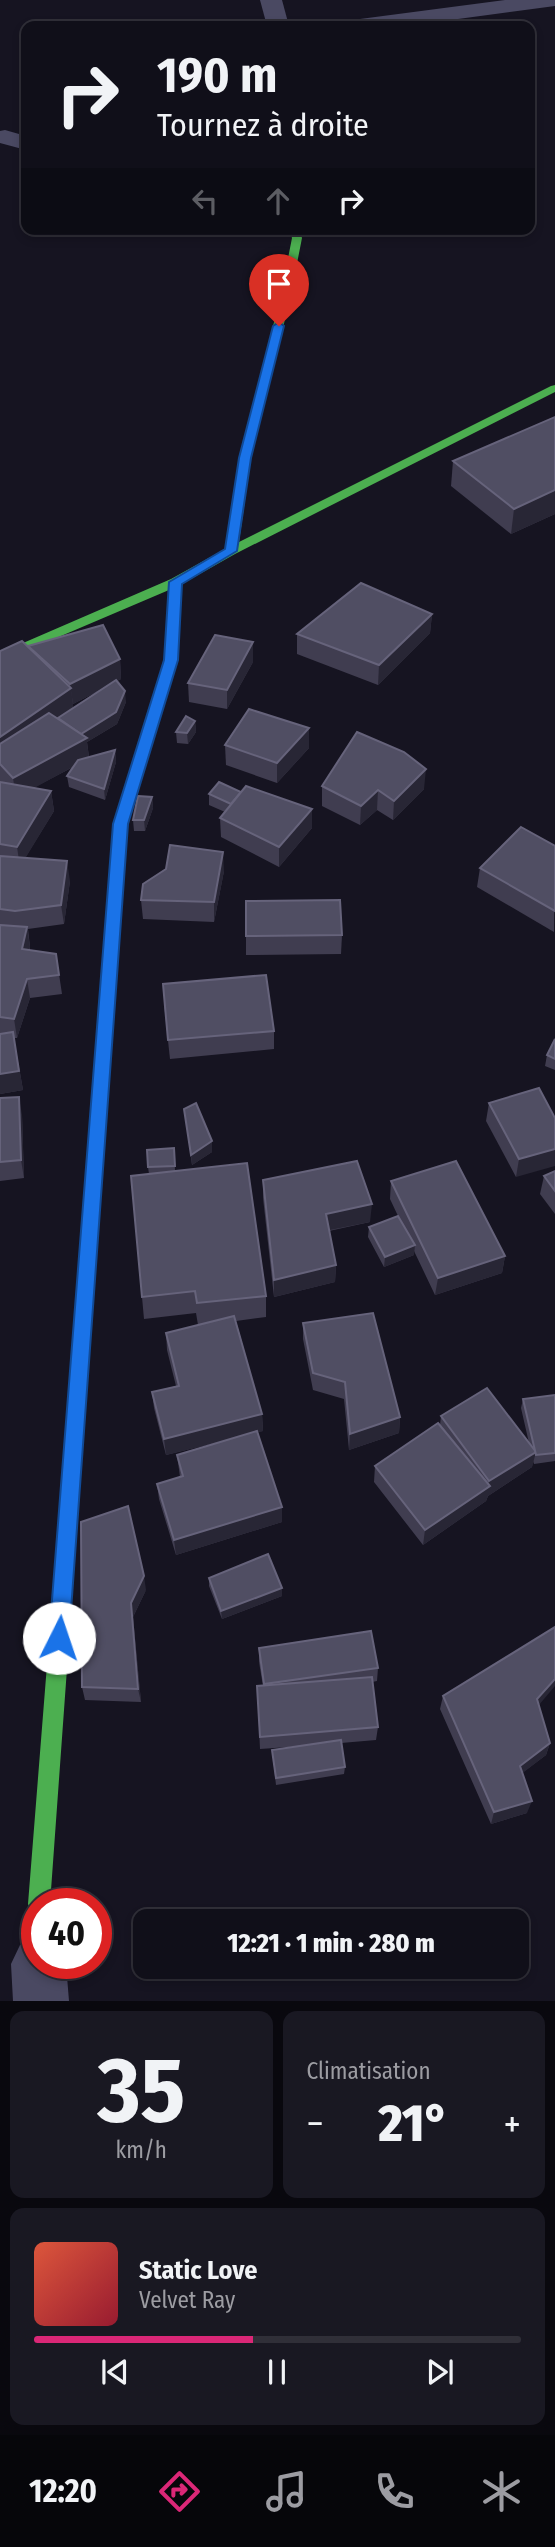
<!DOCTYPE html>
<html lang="fr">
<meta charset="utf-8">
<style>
:root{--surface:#100f19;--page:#191822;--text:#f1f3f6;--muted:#9c9ca2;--line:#302f38;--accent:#db2777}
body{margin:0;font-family:"Fira Sans Condensed",sans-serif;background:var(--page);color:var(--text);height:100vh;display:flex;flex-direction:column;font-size:26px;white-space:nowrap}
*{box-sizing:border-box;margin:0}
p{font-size:23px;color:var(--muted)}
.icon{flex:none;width:38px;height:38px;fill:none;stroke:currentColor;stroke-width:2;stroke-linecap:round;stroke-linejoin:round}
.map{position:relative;height:2001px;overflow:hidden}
.panel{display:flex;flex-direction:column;gap:10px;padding:10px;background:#09080e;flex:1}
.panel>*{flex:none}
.hud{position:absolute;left:21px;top:21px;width:514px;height:214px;border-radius:14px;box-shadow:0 4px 10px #0003,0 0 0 2px var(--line);background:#100f19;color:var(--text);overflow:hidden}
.speed{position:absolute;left:21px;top:1888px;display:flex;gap:14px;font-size:35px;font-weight:700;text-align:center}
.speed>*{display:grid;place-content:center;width:91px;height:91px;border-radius:50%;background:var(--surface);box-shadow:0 4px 10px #0003,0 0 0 2px var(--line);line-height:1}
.speed .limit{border:10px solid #d22;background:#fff;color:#111}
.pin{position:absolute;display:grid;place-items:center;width:60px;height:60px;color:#fff;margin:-72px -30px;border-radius:50% 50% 50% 0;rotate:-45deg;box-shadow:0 0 7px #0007}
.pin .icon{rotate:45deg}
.me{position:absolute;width:77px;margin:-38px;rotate:4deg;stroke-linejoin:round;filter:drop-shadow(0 0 5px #0008)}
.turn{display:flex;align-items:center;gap:24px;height:147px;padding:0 21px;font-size:32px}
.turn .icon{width:91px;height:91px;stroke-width:2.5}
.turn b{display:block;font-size:49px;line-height:60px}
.lanes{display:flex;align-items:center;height:66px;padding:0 21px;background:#0003;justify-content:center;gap:35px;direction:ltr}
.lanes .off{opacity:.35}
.big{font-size:52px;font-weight:800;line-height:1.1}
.panel .tile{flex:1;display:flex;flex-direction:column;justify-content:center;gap:10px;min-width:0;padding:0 24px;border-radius:14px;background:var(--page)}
.panel .dial{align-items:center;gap:0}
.dial b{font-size:91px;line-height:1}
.song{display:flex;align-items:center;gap:21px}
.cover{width:84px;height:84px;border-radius:10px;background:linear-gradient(135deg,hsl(10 70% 55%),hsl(350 70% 35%))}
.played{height:7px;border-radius:4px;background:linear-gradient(90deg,var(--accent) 45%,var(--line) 45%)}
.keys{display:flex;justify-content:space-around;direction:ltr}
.heat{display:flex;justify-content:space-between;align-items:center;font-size:38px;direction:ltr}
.panel .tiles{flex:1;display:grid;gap:10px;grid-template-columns:1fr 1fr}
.tile:last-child{grid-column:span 2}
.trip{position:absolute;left:133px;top:1909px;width:396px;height:70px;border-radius:14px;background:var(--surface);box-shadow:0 4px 10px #0003,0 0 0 2px var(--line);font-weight:800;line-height:70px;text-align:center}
.tabs{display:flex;height:112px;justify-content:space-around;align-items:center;background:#06060a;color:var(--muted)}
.tabs .icon{width:49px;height:49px}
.tabs .active{color:var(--accent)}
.tabs b{font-size:32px;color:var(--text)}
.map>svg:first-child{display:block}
</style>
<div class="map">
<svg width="555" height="2001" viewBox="0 0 555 2001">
<rect width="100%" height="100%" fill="#161421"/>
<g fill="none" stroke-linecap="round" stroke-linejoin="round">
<g fill="#4a4962" fill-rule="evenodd">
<polygon points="260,0 282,0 289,26 267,26"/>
<polygon points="505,0 555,0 555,6 406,26 349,26 352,21 360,19"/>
<polygon points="5,130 26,136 26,150 0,143 0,131"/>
<polygon points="37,1937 37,1964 66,1964 69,2001 13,2001 11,1964 20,1945"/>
</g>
<g fill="#4caf50" fill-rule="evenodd">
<polygon points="289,229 299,229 302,238 290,299 251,458 239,542 551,386 555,385 555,392 235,554 182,584 178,660 127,824 111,1051 109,1056 97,1056 95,1051 113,824 164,660 169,590 0,662 0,653 171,579 225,549 239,458 280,299 292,238"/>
<polygon points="81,1342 87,1344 90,1350 50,1904 37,1904 37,1914 31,1912 28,1904 72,1350 75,1344"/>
</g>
<polygon fill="#c62828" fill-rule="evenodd" points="103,1045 109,1046 111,1051 90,1350 87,1356 81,1358 75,1356 72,1350 95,1051 97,1046"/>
</g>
<g fill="#403d50" fill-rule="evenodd">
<polygon points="555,417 555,514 511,534 451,486 453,461"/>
<polygon points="432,614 430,633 378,685 297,654 297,634"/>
<path d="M28 647 120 659 121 679 117 681 126 702 117 724 87 742 89 757 115 750 116 762 105 800 69 787 67 776 75 766 33 788 51 791 54 811 25 858 70 881 64 924 28 929 30 947V950L56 954 62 994 30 998 17 1038H14L23 1090 0 1094V782H2L0 781V651ZM106 687 73 708V704Z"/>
<polygon points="253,662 227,709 189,702 188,683"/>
<polygon points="195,721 196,732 188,744 177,743 176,732"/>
<polygon points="309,728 309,748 277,783 226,765 225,745"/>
<polygon points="322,786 424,789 393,820 377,810 360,825 322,806"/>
<polygon points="241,792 312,809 312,828 279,867 221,837 220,818 225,812 209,805 209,794"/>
<polygon points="152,797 153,808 145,831 134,831 133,820"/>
<polygon points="555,846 554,932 477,887 480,868"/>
<polygon points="224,871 214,922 143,919 141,900"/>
<polygon points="246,901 342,935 341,954 246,955"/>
<polygon points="164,1004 274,1031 274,1049 170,1059"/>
<polygon points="555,1039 555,1070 545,1066 547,1055"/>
<polygon points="0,1098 22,1115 24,1178 0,1181"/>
<polygon points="489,1103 555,1118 516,1177 486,1121"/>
<polygon points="184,1109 212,1141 212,1152 192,1165"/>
<polygon points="174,1148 175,1171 266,1296 266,1317 236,1321 262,1414 263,1431 257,1432 282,1522 176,1555 159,1499 157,1484 180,1477 177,1455 242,1436 166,1455 154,1408 152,1392 176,1386 167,1350 166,1333 198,1325 196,1313 144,1319 142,1297 149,1174 148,1167"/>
<polygon points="555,1171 555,1214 540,1194 544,1176"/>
<polygon points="263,1180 370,1222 329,1231 336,1265 335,1282 274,1297 263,1198"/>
<polygon points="391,1181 505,1256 502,1273 435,1295 414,1251 414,1255 384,1267 368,1237 369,1227 398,1216 390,1199"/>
<polygon points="303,1323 400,1417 399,1433 349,1450 344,1399 313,1390 303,1339"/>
<polygon points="555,1395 555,1461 534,1464 533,1461 532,1467 488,1496 486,1501 423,1545 374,1482 375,1466 440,1425 441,1416 529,1443 521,1408 523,1399"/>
<polygon points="209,1578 282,1588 282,1596 222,1619 209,1586"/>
<polygon points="146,1590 133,1617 141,1702 85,1700 82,1687"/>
<polygon points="259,1648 378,1668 377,1681 372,1682 378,1727 376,1740 341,1743 345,1767 344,1774 276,1785 272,1750 303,1746 260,1749 257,1686 263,1686 259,1662"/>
<polygon points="443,1696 539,1705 550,1743 546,1755 522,1773 527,1813 491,1824 440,1709"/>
</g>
<g fill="#282635">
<polygon points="555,490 555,514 511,534 514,509"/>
<polygon points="432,614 430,633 378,685 379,665"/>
<polygon points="253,642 253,662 227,709 227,690"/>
<polygon points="120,659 121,679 73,704 70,684"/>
<polygon points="71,688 74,713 0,764 0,737"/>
<polygon points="125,691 126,702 117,724 87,742 89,758 16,798 13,778 78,736"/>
<polygon points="195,721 196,732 188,744 187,733"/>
<polygon points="309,728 309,748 277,783 277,763"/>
<polygon points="115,750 116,762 105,800 104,789"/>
<polygon points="426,769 424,789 393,820 394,801"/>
<polygon points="378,790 377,810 360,825 361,806"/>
<polygon points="51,791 54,811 20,867 17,847"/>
<polygon points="152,797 153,808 145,831 144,820"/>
<polygon points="312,809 312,828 279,867 279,847"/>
<polygon points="223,852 224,871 214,922 214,902"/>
<polygon points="67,861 70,881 64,924 61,905"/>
<polygon points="27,927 30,947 25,968 22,949"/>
<polygon points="27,979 30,998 17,1038 14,1019"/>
<polygon points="16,1051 23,1090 0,1094 0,1074"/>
<polygon points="19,1097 22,1115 24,1178 21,1160"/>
<polygon points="212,1141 212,1152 192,1165 191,1155"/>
<polygon points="555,1149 555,1166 516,1177 519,1159"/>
<polygon points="372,1204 370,1222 325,1231 326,1214"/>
<polygon points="415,1245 414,1255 384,1267 385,1257"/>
<polygon points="505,1256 502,1273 435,1295 438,1278"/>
<polygon points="336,1265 335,1282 274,1297 274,1280"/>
<polygon points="262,1414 263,1431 166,1455 164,1439"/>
<polygon points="400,1417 399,1433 349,1450 350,1434"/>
<polygon points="536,1452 532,1467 488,1496 486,1501 423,1545 425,1530 488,1487 489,1481"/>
<polygon points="282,1507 282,1522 176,1555 174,1540"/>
<polygon points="144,1576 146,1590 133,1617 141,1702 138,1689 131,1603"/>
<polygon points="282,1588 282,1596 222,1619 221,1611"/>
<polygon points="555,1679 555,1686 533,1712 537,1699"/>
<polygon points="550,1743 546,1755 516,1778 520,1766"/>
<polygon points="532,1801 527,1813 491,1824 494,1812"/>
</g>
<g fill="#504e63" stroke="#66637b" stroke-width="2">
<polygon points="555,417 555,490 514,509 453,461"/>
<polygon points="361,583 432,614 379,665 297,634"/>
<polygon points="103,625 120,659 70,684 28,646"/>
<polygon points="215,635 253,642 227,690 188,683"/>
<polygon points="22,641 71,688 0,737 0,651"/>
<polygon points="116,680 125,691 116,712 81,734 58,718"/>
<polygon points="249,709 309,728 277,763 225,745"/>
<polygon points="49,713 87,738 13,778 0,764 0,744"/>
<polygon points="186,716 195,721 187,733 176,732"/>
<polygon points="357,732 404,752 426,769 394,801 378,790 361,806 322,786"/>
<polygon points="115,750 104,789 67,776 78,760"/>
<polygon points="0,782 51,791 17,847 0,844"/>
<polygon points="219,782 241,792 231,804 209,794"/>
<polygon points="246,786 312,809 279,847 220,818"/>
<polygon points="138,796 152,797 144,820 133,820"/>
<polygon points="521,827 555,846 555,911 480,868"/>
<polygon points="170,845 223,852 214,902 141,900 143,884 166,869"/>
<polygon points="0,856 67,861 61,905 15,911 0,909"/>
<polygon points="340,900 342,935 246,936 246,901"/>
<polygon points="0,925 27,927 22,949 56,954 59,975 27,979 14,1019 0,1017"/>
<polygon points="266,975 274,1031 168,1040 163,984"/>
<polygon points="13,1032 19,1071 0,1074 0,1034"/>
<polygon points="555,1039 555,1059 547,1055"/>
<polygon points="539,1088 555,1118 555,1149 519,1159 489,1103"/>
<polygon points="19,1097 21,1160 0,1162 0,1098"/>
<polygon points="196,1103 212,1141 191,1155 184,1109"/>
<polygon points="174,1148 175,1166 148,1167 147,1150"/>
<polygon points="357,1161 372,1204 326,1214 336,1265 274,1280 263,1180"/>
<polygon points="456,1161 505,1256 438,1278 391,1181"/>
<polygon points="247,1163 266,1296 197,1303 195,1291 142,1297 131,1176"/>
<polygon points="555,1171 555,1191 544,1176"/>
<polygon points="398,1216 415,1245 385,1257 369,1227"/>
<polygon points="373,1313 400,1417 350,1434 345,1382 313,1373 303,1323"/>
<polygon points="234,1316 262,1414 164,1439 152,1392 179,1386 166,1333"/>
<polygon points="487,1388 536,1452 489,1481 441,1416"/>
<polygon points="555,1395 555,1453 536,1455 523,1399"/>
<polygon points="438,1423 490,1486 425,1530 375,1466"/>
<polygon points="257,1431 282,1507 174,1540 157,1484 183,1476 177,1455"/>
<polygon points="128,1506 144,1576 131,1603 138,1689 82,1687 81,1522"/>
<polygon points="268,1554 282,1588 221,1611 209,1578"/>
<polygon points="555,1627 555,1679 537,1699 550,1743 520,1766 532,1801 494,1812 443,1696"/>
<polygon points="371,1631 378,1668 264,1684 259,1648"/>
<polygon points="372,1677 378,1727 260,1737 257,1686"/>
<polygon points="341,1740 345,1767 276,1778 272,1750"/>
</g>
<polygon fill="#1a73e8" stroke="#114b97" stroke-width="2" points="279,322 284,326 251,458 237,551 182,584 178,660 128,824 69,1638 66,1645 59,1648 52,1645 49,1638 113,824 164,660 169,582 225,549 239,458 273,326"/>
</svg>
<div class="speed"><div class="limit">40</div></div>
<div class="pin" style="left:279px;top:326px;background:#d93025"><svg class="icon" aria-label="arrive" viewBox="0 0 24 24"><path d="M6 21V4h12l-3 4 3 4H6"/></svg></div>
<svg class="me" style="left:59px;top:1638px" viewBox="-20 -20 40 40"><circle r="19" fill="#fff"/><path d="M0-13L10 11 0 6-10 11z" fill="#1a73e8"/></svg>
<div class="trip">12:21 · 1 min · 280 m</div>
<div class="hud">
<div class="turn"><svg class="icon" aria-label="right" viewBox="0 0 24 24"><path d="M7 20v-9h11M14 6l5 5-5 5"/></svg><div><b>190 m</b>Tournez à droite</div></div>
<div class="lanes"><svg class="icon off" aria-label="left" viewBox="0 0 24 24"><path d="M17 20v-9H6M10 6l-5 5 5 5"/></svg><svg class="icon off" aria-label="ahead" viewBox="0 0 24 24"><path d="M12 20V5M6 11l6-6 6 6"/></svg><svg class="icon" aria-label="right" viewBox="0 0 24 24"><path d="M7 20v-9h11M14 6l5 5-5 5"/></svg></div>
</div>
</div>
<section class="panel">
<div class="tiles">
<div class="tile dial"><b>35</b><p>km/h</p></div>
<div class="tile"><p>Climatisation</p>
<div class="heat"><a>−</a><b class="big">21°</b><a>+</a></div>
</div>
<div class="tile">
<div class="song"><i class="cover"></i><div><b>Static Love</b><p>Velvet Ray</p></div></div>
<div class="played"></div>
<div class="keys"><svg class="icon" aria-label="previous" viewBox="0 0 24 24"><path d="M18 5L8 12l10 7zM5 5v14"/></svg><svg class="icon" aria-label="pause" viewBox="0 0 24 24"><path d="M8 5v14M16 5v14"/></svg><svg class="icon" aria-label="next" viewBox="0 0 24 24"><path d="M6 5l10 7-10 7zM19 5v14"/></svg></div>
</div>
</div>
</section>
<nav class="tabs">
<b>12:20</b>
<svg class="icon active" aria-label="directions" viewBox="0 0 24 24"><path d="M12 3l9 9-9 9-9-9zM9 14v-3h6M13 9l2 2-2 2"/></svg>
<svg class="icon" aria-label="music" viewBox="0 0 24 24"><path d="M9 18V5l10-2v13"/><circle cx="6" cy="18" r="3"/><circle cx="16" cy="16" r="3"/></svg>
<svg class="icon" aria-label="phone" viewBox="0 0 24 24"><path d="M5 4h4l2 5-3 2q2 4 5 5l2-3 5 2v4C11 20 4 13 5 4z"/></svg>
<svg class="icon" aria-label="climate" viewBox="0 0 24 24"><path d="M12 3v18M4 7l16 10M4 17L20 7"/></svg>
</nav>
